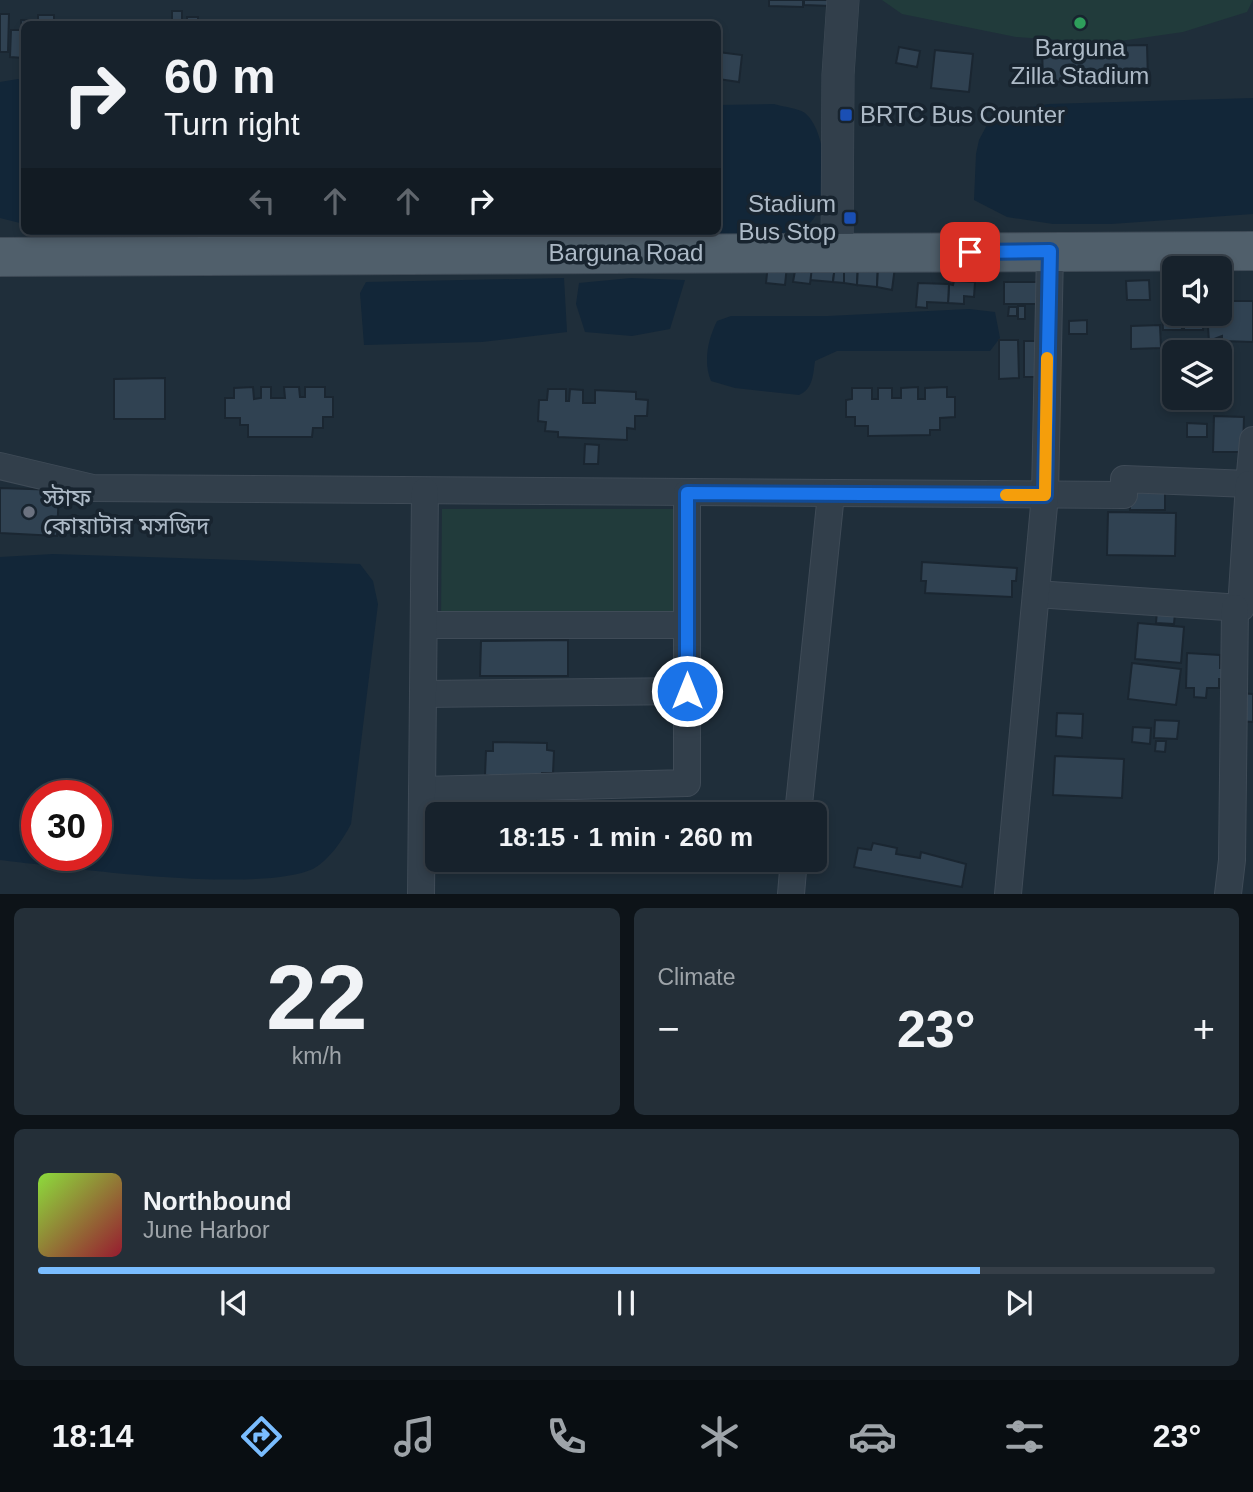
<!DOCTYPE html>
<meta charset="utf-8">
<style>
:root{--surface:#17222c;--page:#242f38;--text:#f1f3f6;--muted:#9ea4a9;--line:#363f48;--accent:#7abdff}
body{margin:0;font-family:Arial,"Noto Sans Bengali",sans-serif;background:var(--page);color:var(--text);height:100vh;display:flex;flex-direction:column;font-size:26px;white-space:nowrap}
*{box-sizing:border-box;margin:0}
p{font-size:23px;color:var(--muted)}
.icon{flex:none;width:38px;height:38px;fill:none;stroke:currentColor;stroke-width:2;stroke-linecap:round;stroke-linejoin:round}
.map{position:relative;height:894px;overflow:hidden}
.sheet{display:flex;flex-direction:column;gap:14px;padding:14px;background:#0d1318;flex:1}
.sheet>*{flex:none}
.guide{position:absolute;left:21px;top:21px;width:700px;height:214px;border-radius:10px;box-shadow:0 4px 10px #0003,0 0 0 2px var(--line);background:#17222c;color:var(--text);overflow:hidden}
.controls{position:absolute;left:1162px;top:256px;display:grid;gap:14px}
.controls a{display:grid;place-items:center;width:70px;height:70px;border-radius:10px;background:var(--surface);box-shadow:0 4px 10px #0003,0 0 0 2px var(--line);font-size:35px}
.speed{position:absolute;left:21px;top:780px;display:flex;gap:14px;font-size:35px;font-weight:700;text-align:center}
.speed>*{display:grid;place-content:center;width:91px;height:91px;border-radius:50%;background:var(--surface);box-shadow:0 4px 10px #0003,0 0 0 2px var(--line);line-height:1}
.speed .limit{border:10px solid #d22;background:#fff;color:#111}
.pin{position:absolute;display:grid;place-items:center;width:60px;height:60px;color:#fff;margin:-30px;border-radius:14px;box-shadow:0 4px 10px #0006}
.me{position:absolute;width:77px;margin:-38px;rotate:0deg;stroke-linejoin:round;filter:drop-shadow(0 0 5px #0008)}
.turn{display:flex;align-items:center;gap:24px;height:147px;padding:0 28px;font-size:32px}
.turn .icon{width:91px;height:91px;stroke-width:2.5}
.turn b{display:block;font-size:49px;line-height:60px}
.lanes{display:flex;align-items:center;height:66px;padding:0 28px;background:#0003;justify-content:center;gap:35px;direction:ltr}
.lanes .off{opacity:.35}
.big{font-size:52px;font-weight:700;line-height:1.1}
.sheet .card{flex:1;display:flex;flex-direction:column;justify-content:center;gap:10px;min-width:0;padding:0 24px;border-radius:10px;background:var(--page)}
.sheet .dial{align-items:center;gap:0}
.dial b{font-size:91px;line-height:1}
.song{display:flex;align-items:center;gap:21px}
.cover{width:84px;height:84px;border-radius:10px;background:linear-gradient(135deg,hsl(90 70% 55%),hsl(350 70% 35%))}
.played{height:7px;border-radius:4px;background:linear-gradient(90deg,var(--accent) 80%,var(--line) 80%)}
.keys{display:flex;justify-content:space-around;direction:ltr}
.heat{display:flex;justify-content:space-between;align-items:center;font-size:38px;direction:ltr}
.sheet .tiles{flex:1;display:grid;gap:14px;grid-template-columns:1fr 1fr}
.card:last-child{grid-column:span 2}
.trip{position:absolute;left:425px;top:802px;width:402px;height:70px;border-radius:10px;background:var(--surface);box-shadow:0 4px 10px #0003,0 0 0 2px var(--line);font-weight:700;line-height:70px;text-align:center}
.tabs{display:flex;height:112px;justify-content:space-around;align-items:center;background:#090e12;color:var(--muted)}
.tabs .icon{width:49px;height:49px}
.tabs .active{color:var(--accent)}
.tabs b{font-size:32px;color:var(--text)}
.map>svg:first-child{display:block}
</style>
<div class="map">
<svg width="1253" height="894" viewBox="0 0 1253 894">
<rect width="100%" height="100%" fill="#1f2e3a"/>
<g fill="#213b3b">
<polygon points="882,0 1253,0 1247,12 1183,32 1106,43 1016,37 902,14"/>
<polygon points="442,509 678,509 679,619 441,617"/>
</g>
<g fill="#122638" fill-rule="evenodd">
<polygon points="18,79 24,81 24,224 0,218 0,82"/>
<polygon points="1253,98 1253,214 1111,224 1053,224 1007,217 974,200 976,154 979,140 988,123 1006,112 1048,104"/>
<path d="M774 104C783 107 798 108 805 113 828 132 832 202 810 223 792 239 727 237 704 231H718V105Z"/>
<path d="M426 231H576C534 240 466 249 426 231Z"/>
<polygon points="564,278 567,332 482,342 364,345 360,293 366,282"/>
<polygon points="631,278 685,280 670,329 632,336 585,332 576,304 579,283"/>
<path d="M969 309 995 312 1000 338 990 351H837L815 361C813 375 813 389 799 395L735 388 711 381C703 362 708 339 717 321L731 316H828Z"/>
<path d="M53 554 360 564 373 581 378 604 351 824C342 841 330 859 313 869 256 894 70 868 0 860V557ZM37 796H96V856H37Z"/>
</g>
<g fill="#304252" stroke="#1a2631" stroke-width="2">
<polygon points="769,0 803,0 803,7 769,6"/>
<polygon points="804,0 831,0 830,6 804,5"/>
<rect x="172" y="11" width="10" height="13"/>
<polygon points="0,14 9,14 8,52 0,52"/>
<polygon points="38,15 54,15 54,24 24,24 24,58 10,57 11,30 21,30 21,20 38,21"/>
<rect x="187" y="17" width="11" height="7"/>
<polygon points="1147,45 1148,80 1043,82 1042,47"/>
<polygon points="899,47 920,51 917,67 896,63"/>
<polygon points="935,50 973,54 969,92 931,88"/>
<polygon points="718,52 742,55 739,82 718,79"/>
<polygon points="812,263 835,265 833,282 810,280"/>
<polygon points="768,264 787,265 785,285 766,283"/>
<polygon points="796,265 812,267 810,284 793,282"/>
<polygon points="835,265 844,266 844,283 833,282"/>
<polygon points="858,265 857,285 844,283 844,266"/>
<polygon points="858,265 878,267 877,287 857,285"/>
<polygon points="878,267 895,267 892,290 877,287"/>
<polygon points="1149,280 1150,300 1127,300 1126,281"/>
<polygon points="954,281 975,282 974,297 964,296 964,304 948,303 949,284 953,285"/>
<rect x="1004" y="282" width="37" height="22"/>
<polygon points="918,283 949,284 948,303 927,302 927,308 916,307"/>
<polygon points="1220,301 1253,301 1253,342 1222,341 1222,336 1209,341 1207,313 1220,313"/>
<rect x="1018" y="306" width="7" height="13"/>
<polygon points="1009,307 1017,307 1017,316 1008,316"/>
<polygon points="1162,311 1181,313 1182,330 1163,330"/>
<polygon points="1184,313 1204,313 1203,330 1184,330"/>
<polygon points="1087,320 1087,334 1069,334 1069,321"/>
<polygon points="1160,325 1161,348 1131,349 1131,326"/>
<polygon points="999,340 1018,340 1019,378 999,379"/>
<polygon points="1024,341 1041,341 1042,377 1024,377"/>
<polygon points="165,378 165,419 114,419 114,379"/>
<polygon points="253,387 254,399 261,398 261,387 271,387 271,398 285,398 284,387 299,387 300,397 305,397 305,387 325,387 325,397 333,397 333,417 323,417 323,428 313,428 312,437 248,437 248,425 240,425 240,418 225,418 225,398 234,398 234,388"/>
<polygon points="918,387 918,399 925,399 925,388 947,387 947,397 955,397 955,417 940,418 940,430 930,430 930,435 868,436 868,426 855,426 855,417 846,417 846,400 852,399 852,388 872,388 872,399 878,399 878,388 892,388 892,398 901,398 901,388"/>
<polygon points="548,389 566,389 566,401 569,401 570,389 583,390 583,403 595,403 595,390 636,392 636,399 648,400 647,416 635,416 635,429 627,428 627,440 558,437 558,432 545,431 546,422 538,421 539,400 547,400"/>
<polygon points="1184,397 1209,397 1209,406 1183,406"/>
<polygon points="1214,416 1244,417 1243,452 1213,452"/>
<polygon points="1187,423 1207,424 1207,437 1187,437"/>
<polygon points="585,444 599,445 598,464 584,464"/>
<rect x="1130" y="486" width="35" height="24"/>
<polygon points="0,488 59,490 57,536 0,533"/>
<polygon points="1108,512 1176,513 1175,556 1107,555"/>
<polygon points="922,562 1017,568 1016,581 1012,581 1012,597 925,593 926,581 921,581"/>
<polygon points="1157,611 1175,613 1174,624 1156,623"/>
<polygon points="1138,623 1184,627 1181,663 1135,659"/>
<polygon points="568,640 568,676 480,676 481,641"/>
<polygon points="1187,653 1220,655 1220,668 1227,668 1227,679 1219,679 1219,688 1207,688 1206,698 1194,697 1194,688 1186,688"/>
<polygon points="1132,663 1181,669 1176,705 1128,699"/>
<polygon points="1238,693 1253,694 1253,722 1236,721"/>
<polygon points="1057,713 1083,714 1082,738 1056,736"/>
<polygon points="1155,720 1179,721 1177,739 1154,738"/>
<polygon points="1133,727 1151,728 1150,744 1132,742"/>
<polygon points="1156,741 1166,741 1165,752 1155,751"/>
<polygon points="493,742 547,743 547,750 554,751 553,773 542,773 542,784 485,775 486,751 493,751"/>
<polygon points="1055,756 1124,759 1122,798 1053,795"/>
<polygon points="873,843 897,848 896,854 920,858 921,852 966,864 962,887 854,867 858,848 871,850"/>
</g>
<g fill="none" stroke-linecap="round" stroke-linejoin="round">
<defs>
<g id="minor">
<polyline points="0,466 93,488 1124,495 1124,479 1249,484 1253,440"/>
<polyline points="1036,594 1241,608 1249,484"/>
<polyline points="424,625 687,625"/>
<polyline points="423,694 687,691"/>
<polyline points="422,790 687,783 687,493"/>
<polyline points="798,814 831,494"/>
<polyline points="421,894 425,491"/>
<polyline points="791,894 794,859"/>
<polyline points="1008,894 1045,495 1050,252"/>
<polyline points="1228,894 1232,860 1235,608"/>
</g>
<polyline id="tertiary" points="837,252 838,75 843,0"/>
<polyline id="primary" points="0,257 1253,251"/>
</defs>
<use href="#minor" stroke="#3f4b57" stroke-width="28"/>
<use href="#tertiary" stroke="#3f4b57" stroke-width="33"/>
<use href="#primary" stroke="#3f4b57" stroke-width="40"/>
<use href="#minor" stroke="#323f4b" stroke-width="26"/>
<use href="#tertiary" stroke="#323f4b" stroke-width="32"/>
<use href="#primary" stroke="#505f6b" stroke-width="38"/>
</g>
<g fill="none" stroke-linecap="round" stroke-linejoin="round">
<defs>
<polyline id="route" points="687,691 687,493 1045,495 1050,251 970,252"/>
</defs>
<use href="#route" stroke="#114b97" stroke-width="18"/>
<use href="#route" stroke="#1a73e8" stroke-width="12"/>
<polyline stroke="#f59e0b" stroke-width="12" points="1006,495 1045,495 1047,358"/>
</g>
<circle fill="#2e9e5b" stroke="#18242f" stroke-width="2.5" cx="1080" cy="23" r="7"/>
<g fill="#1a4fb4" stroke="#18242f" stroke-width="2.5">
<rect x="839" y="108" width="14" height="14" rx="3.5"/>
<rect x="843" y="211" width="14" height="14" rx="3.5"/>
</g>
<circle fill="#6b7280" stroke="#18242f" stroke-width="2.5" cx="29" cy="512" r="7"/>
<g text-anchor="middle" stroke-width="7" stroke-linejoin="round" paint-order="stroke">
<g font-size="24" fill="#adbac7" stroke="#18242f" text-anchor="start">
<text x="1080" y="56" text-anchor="middle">Barguna<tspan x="1080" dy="28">Zilla Stadium</tspan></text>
<text x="860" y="123">BRTC Bus Counter</text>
<text x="836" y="212" text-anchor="end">Stadium<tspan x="836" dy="28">Bus Stop</tspan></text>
<text x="43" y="506">স্টাফ<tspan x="43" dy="28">কোয়াটার মসজিদ</tspan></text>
</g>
<g font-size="24" fill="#adbac7" stroke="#18242f">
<text x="626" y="261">Barguna Road</text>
</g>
</g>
</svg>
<div class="controls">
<a><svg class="icon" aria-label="sound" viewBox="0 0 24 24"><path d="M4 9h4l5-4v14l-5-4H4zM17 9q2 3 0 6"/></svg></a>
<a><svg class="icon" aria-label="layers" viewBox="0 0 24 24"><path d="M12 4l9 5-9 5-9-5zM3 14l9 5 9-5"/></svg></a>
</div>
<div class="speed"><div class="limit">30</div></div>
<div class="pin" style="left:970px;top:252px;background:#d93025"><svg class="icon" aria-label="arrive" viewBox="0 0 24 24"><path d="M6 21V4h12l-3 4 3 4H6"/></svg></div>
<svg class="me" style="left:687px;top:691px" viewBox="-20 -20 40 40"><circle r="17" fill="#1a73e8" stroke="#fff" stroke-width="3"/><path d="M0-11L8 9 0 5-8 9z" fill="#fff"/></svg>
<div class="trip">18:15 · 1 min · 260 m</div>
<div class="guide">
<div class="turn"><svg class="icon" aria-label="right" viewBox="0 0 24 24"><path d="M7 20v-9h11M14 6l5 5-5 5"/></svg><div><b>60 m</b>Turn right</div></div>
<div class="lanes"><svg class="icon off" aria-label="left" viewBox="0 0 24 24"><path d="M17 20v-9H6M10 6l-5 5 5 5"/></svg><svg class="icon off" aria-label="ahead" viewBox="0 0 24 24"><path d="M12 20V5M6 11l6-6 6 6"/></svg><svg class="icon off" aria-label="ahead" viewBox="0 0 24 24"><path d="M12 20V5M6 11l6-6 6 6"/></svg><svg class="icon" aria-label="right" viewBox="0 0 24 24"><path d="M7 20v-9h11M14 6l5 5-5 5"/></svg></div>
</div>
</div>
<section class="sheet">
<div class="tiles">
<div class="card dial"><b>22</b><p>km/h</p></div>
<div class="card"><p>Climate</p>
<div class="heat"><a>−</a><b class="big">23°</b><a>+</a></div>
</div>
<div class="card">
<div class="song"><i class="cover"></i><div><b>Northbound</b><p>June Harbor</p></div></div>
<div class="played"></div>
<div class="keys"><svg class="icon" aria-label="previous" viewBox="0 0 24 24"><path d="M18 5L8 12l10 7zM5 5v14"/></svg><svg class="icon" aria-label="pause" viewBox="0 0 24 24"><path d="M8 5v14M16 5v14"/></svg><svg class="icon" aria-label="next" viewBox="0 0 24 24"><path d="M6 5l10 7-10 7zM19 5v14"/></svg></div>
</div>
</div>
</section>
<nav class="tabs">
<b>18:14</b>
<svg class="icon active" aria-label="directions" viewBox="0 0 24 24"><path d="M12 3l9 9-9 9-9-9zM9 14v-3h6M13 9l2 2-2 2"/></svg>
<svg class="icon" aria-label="music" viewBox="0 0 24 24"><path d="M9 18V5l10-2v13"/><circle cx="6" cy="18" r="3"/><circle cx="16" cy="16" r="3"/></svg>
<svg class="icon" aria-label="phone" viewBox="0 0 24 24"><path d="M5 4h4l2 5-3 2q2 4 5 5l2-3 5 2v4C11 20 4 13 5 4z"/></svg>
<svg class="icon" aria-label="climate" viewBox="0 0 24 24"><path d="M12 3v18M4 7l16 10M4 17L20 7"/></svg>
<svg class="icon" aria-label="car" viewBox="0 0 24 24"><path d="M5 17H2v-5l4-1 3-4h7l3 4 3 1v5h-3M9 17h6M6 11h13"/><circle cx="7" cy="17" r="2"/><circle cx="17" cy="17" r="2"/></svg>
<svg class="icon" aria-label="filters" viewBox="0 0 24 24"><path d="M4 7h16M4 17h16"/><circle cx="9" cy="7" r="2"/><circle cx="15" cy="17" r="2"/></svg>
<b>23°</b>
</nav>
